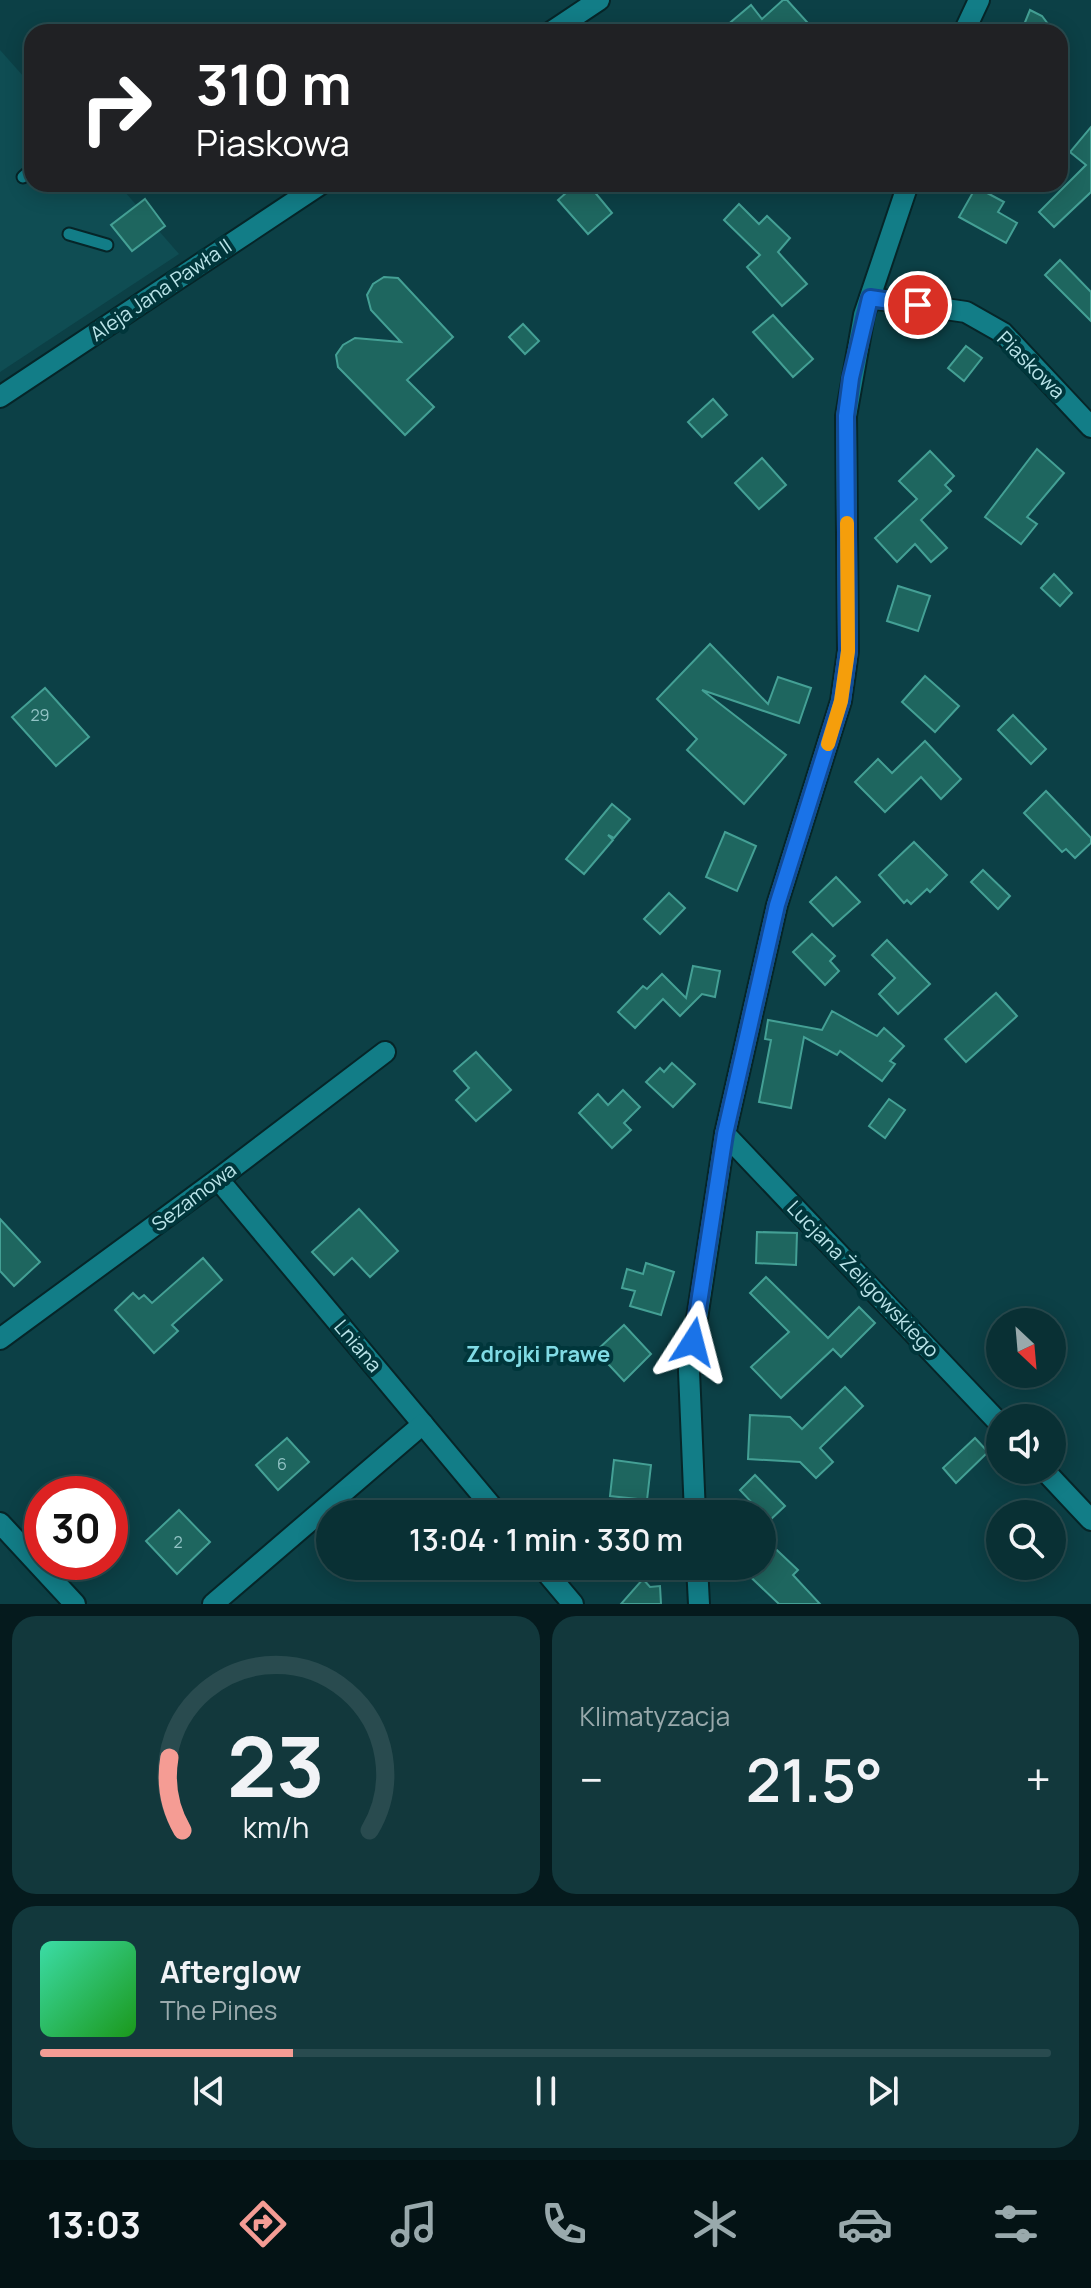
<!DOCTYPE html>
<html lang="pl">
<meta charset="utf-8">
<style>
:root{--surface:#093034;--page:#12383c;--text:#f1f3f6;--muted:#99a9ac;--line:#294b4f;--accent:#f59c94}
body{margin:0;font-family:Manrope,sans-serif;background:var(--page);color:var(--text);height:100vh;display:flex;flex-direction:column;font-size:30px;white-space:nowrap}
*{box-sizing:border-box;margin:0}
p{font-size:26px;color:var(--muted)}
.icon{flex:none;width:44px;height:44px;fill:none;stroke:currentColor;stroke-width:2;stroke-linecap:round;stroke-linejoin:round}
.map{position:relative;height:1604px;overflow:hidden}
.details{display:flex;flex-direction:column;gap:12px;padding:12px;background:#051a1d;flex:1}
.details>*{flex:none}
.guide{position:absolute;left:24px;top:24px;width:1044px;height:168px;border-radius:24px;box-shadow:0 4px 20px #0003,0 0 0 2px var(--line);background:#202124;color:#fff;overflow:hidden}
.needle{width:52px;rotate:154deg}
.tools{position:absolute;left:986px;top:1308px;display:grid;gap:16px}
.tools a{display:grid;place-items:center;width:80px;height:80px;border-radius:50%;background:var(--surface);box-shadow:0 4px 20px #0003,0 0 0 2px var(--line);font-size:40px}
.speed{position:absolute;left:24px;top:1476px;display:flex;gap:16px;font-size:40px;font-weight:700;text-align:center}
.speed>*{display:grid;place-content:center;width:104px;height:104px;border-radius:50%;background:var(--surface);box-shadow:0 4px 20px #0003,0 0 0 2px var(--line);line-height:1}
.speed .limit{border:12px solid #d22;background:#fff;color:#111}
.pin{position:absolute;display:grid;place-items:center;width:68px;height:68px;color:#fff;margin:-34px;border:4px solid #fff;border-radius:50%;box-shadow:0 2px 8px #0007}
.me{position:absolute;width:88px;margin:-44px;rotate:9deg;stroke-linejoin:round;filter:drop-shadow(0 0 6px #0008)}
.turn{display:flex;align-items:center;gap:28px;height:168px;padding:0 40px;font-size:36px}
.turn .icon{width:104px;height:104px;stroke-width:2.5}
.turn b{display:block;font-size:56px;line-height:68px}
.big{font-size:60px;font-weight:600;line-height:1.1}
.details .card{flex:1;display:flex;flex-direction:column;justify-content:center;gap:12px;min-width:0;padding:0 28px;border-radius:24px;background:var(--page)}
.details .dial{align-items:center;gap:0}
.dial svg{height:208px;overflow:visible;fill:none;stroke:var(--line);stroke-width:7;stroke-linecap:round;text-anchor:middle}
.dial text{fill:var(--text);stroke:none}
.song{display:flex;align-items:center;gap:24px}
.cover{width:96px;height:96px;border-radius:12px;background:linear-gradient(135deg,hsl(160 70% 55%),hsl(120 70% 35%))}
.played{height:8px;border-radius:4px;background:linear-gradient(90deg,var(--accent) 25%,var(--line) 25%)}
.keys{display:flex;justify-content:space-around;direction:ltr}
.heat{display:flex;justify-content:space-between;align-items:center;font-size:44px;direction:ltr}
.details .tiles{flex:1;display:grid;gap:12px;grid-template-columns:1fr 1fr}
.card:last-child{grid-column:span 2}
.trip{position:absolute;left:316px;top:1500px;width:460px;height:80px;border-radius:40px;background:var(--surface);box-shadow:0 4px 20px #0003,0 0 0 2px var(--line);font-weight:600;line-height:80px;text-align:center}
.tab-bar{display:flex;height:128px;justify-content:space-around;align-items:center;background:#041315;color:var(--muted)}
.tab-bar .icon{width:56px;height:56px}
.tab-bar .selected{color:var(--accent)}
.tab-bar b{font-size:36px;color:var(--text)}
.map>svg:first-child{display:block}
</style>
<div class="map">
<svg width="1091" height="1604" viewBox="0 0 1091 1604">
<rect width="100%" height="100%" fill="#0c4046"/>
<polygon fill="#0f4d53" points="0,50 32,86 32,184 118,184 179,254 0,372"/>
<g fill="#1e665f" stroke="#44a095" stroke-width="2">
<polygon points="783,0 787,0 816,32 719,32 751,5 762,19"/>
<polygon points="1030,10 1042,16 1054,32 1021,32"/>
<polygon points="1091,127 1091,192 1054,227 1039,212 1086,165 1070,152"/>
<polygon points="576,184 588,184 612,213 588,234 558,200"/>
<polygon points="976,187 1004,202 998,212 1017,223 1006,243 959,217"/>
<polygon points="145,199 165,226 132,251 111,225"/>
<polygon points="739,204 759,224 767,216 790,238 778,252 807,284 782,306 747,267 760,255 724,220"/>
<polygon points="1060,260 1091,292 1091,321 1045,275"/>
<polygon points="384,277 398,278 453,337 407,380 434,407 405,435 338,367 336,355 343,345 355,338 401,342 371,310 367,295 373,284"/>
<polygon points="773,315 813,359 793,377 753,332"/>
<polygon points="523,324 539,341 525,354 509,337"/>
<polygon points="966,346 982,358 964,381 948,368"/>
<polygon points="713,399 727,415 702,437 688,422"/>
<polygon points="1037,449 1064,473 1027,517 1037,524 1021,544 985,517"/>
<polygon points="930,451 954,476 945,485 951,491 921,520 947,548 931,562 915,544 897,562 875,538 917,499 899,481"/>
<polygon points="762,458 786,485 759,509 735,483"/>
<polygon points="1054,574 1072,593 1060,606 1041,588"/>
<polygon points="898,586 930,596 918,631 887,621"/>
<polygon points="710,644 768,704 778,677 811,688 799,723 702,690 786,755 744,804 687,750 697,739 657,699"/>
<polygon points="925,676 959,706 935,732 902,702"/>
<polygon points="45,688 89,737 56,766 12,717"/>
<polygon points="1013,715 1046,749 1031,764 998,730"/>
<polygon points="925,741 961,779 941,799 921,777 885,812 855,782 878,759 892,773"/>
<polygon points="1046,791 1091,838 1091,843 1075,858 1066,849 1062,852 1024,813"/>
<polygon points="612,804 630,819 614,838 608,835 613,840 584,874 566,859"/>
<polygon points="725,832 756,846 737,891 706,877"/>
<polygon points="914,842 947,875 930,892 927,889 911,904 907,900 904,903 879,875"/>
<polygon points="983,870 1010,896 998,909 971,882"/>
<polygon points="836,877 860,902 833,926 810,902"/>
<polygon points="669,893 685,908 660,934 644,919"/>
<polygon points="812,934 835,956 830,961 839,971 825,985 793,952"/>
<polygon points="887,940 930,984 898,1014 879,994 895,978 872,955"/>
<polygon points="693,966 720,971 715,997 702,994 680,1016 663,999 635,1028 618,1012 643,986 647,989 662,974 686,998"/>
<polygon points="996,993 1017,1016 966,1062 945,1039"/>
<polygon points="832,1011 877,1036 884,1028 904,1046 890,1061 895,1064 882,1081 840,1051 837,1055 804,1037 791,1108 759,1102 771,1040 765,1039 768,1020 822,1030"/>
<polygon points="476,1052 511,1090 476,1121 456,1100 469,1088 454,1071"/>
<polygon points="672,1063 695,1084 673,1107 646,1082 660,1068 664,1072"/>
<polygon points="623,1090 640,1107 624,1123 631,1130 612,1148 579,1113 598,1094 608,1105"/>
<polygon points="889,1099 905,1110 885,1138 869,1126"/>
<polygon points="359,1209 398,1251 370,1277 352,1258 334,1275 312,1252"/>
<polygon points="0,1219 40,1262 14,1286 0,1271"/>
<polygon points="757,1232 797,1233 796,1265 756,1263"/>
<polygon points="203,1258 222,1280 172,1325 178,1331 154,1353 115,1310 133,1293 139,1299 144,1295 152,1303"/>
<polygon points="646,1263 674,1272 661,1315 630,1306 635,1291 622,1288 627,1269 643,1274"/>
<polygon points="766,1277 828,1338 859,1307 875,1323 841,1357 833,1349 781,1398 751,1367 789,1332 750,1293"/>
<polygon points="624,1325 651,1354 624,1381 596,1351"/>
<polygon points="845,1387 863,1406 820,1448 833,1462 816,1478 800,1462 748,1459 750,1415 790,1417 802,1429"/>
<polygon points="287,1438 309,1462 278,1490 256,1465"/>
<polygon points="975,1438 988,1452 956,1483 943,1468"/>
<polygon points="614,1460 651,1465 647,1500 610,1496"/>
<polygon points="755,1475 785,1506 769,1521 740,1490"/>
<polygon points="179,1510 210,1542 177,1574 146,1541"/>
<polygon points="762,1536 798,1570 793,1575 820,1604 779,1604 739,1566 762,1566"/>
<polygon points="643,1579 650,1587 660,1586 661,1604 621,1604"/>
</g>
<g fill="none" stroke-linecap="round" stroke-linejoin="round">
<defs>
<g id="service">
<polyline points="23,177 32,169"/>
<polyline points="69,234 107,245"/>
</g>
<g id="minor">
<polyline points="964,32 979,0"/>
<polyline points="870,298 966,312 1003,333 1091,427"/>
<polyline points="725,1134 1000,1424"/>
<polyline points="218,1179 498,1514"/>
<polyline points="0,1339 218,1179 385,1052"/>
<polyline points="1044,1470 1091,1520"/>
<polyline points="695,1514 689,1371 725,1134 777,905 841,701 848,651 846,416 864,315 908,184"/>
<polyline points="0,1523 75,1604"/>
<polyline points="541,1566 573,1604"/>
<polyline points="697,1566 699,1604"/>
<polyline points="213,1604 423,1424"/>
</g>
<g id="secondary">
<polyline points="551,32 599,0"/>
<polyline points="0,397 321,184"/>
</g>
</defs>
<use href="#service" stroke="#062528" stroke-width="15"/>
<use href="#minor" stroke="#062528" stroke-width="24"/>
<use href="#secondary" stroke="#062528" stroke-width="24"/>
<use href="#service" stroke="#127d87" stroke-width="11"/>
<use href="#minor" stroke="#127d87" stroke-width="20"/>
<use href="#secondary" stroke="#127d87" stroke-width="20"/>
</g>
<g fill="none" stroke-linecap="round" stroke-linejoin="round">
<defs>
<polyline id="route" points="693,1342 725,1134 777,905 841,701 848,651 846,416 851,378 870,298 918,305"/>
</defs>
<use href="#route" stroke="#114b97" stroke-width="20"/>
<use href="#route" stroke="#1a73e8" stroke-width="14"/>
<polyline stroke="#f59e0b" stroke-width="14" points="828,744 841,701 848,651 847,523"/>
</g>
<g text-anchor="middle" stroke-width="8" stroke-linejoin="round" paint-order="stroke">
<g font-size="16" fill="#93c4c6">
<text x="40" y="721">29</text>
<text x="282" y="1470">6</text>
<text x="178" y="1548">2</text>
</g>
<g font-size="20" fill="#bae4e9" stroke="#00363b">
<text transform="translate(161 290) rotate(-34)" y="7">Aleja Jana Pawła II</text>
<text transform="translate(1031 365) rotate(45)" y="7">Piaskowa</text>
<text transform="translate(194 1197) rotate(-37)" y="7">Sezamowa</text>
<text transform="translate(863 1279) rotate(46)" y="7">Lucjana Żeligowskiego</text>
<text transform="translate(358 1346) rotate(50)" y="7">Lniana</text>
</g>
<g font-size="22" font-weight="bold" fill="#80dbe5" stroke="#00363b">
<text x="538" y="1362">Zdrojki Prawe</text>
</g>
</g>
</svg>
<div class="tools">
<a><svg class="needle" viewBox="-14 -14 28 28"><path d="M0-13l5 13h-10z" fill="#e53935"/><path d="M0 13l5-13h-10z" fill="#99a9ac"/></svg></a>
<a><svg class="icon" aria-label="sound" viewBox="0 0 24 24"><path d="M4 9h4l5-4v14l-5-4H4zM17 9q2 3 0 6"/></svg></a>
<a><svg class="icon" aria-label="search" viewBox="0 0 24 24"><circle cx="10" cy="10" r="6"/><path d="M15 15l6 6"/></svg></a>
</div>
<div class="speed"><div class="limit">30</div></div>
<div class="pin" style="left:918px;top:305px;background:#d93025"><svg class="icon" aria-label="arrive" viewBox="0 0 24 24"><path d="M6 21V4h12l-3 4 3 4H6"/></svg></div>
<svg class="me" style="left:693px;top:1342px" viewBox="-20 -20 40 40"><path d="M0-17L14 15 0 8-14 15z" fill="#1a73e8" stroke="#fff" stroke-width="4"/></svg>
<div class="trip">13:04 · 1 min · 330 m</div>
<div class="guide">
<div class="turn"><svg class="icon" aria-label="right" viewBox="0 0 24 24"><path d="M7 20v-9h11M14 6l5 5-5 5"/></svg><div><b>310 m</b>Piaskowa</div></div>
</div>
</div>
<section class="details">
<div class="tiles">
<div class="card dial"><svg viewBox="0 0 100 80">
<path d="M14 69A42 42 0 1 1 86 69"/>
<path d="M14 69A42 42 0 0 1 9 41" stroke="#f59c94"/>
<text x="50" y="56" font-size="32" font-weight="700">23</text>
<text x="50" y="72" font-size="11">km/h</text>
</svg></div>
<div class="card"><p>Klimatyzacja</p>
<div class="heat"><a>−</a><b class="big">21.5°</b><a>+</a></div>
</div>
<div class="card">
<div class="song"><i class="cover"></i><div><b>Afterglow</b><p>The Pines</p></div></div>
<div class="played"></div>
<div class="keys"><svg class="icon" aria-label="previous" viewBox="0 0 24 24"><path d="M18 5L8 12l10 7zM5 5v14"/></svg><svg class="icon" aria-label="pause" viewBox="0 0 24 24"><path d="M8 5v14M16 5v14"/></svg><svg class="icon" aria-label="next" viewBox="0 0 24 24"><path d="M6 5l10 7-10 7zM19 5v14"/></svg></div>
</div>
</div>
</section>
<nav class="tab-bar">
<b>13:03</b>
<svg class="icon selected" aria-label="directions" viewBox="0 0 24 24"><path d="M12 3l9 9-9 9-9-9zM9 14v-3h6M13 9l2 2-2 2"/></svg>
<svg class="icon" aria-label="music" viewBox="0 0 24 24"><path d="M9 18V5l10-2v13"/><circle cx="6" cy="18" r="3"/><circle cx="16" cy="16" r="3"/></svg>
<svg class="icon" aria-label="phone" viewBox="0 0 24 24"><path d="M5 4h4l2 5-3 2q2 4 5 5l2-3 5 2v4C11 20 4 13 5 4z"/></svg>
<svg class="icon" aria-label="climate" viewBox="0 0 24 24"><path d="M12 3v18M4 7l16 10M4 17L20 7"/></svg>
<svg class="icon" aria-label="car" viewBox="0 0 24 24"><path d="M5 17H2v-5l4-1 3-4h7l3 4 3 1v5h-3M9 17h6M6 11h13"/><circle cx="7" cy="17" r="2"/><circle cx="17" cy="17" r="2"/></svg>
<svg class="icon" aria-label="filters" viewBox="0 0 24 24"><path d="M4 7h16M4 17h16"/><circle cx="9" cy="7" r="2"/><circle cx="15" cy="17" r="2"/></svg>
</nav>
